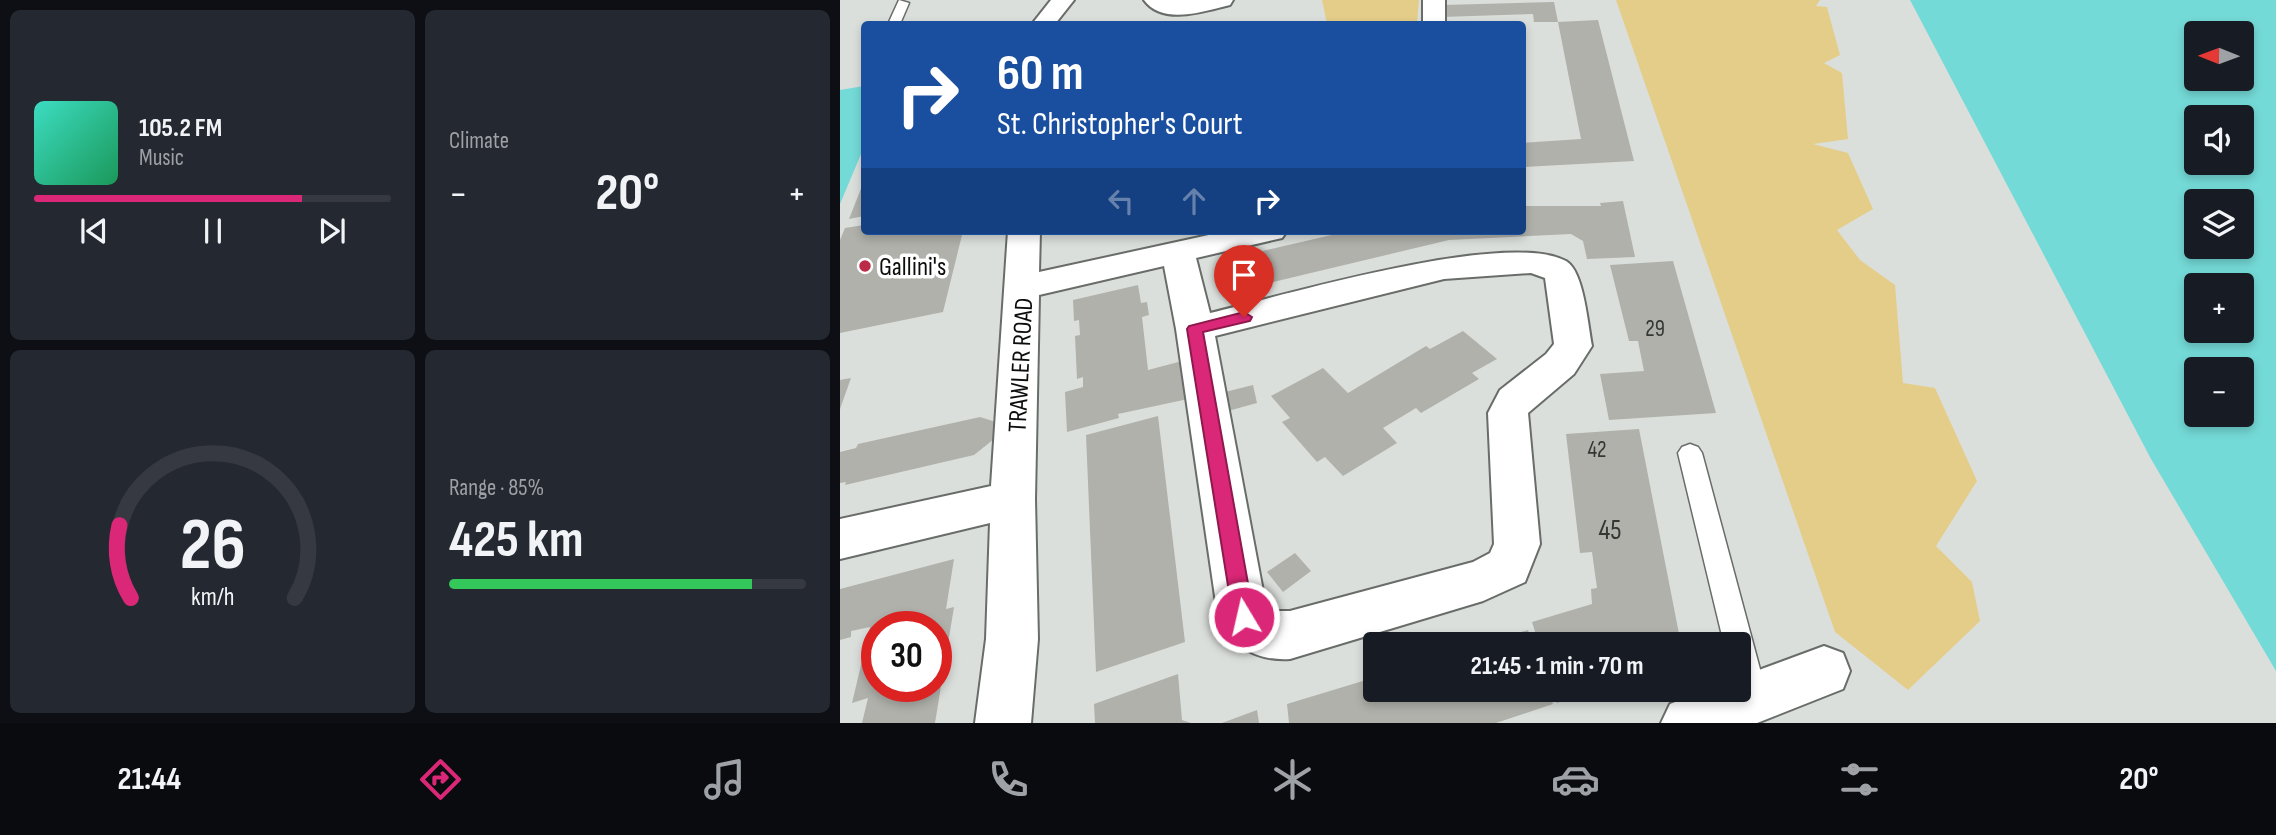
<!DOCTYPE html>
<meta charset="utf-8">
<style>
:root{--surface:#171b24;--page:#242831;--text:#f1f3f6;--muted:#9ea1a6;--line:#363941;--accent:#db2777}
body{margin:0;font-family:"Sofia Sans Condensed",sans-serif;background:var(--page);color:var(--text);height:100vh;display:flex;flex-direction:column;font-size:26px;white-space:nowrap}
*{box-sizing:border-box;margin:0}
p{font-size:23px;color:var(--muted)}
.icon{flex:none;width:38px;height:38px;fill:none;stroke:currentColor;stroke-width:2;stroke-linecap:round;stroke-linejoin:round}
.map{position:relative;flex:1;overflow:hidden}
.sheet{display:flex;flex-direction:column;gap:10px;padding:10px;background:#0d0f14;width:840px}
.sheet>*{flex:none}
.guide{position:absolute;left:21px;top:21px;width:665px;height:214px;border-radius:7px;box-shadow:0 4px 10px #0003;background:#1a4fa0;color:#fff;overflow:hidden}
.needle{width:46px;rotate:271deg}
.buttons{position:absolute;left:1344px;top:21px;display:grid;gap:14px}
.buttons a{display:grid;place-items:center;width:70px;height:70px;border-radius:7px;background:var(--surface);box-shadow:0 4px 10px #0003;font-size:35px}
.speed{position:absolute;left:21px;top:611px;display:flex;gap:14px;font-size:35px;font-weight:700;text-align:center}
.speed>*{display:grid;place-content:center;width:91px;height:91px;border-radius:50%;background:var(--surface);box-shadow:0 4px 10px #0003;line-height:1}
.speed .limit{border:10px solid #d22;background:#fff;color:#111}
.pin{position:absolute;display:grid;place-items:center;width:60px;height:60px;color:#fff;margin:-72px -30px;border-radius:50% 50% 50% 0;rotate:-45deg;box-shadow:0 0 7px #0007}
.pin .icon{rotate:45deg}
.me{position:absolute;width:77px;margin:-38px;rotate:351deg;stroke-linejoin:round;filter:drop-shadow(0 0 5px #0008)}
.turn{display:flex;align-items:center;gap:24px;height:147px;padding:0 21px;font-size:32px}
.turn .icon{width:91px;height:91px;stroke-width:2.5}
.turn b{display:block;font-size:49px;line-height:60px}
.lanes{display:flex;align-items:center;height:66px;padding:0 21px;background:#0003;justify-content:center;gap:35px;direction:ltr}
.lanes .off{opacity:.35}
.big{font-size:52px;font-weight:700;line-height:1.1}
.sheet .tile{flex:1;display:flex;flex-direction:column;justify-content:center;gap:10px;min-width:0;padding:0 24px;border-radius:10px;background:var(--page)}
.sheet .dial{align-items:center;gap:0}
.dial svg{height:182px;overflow:visible;fill:none;stroke:var(--line);stroke-width:7;stroke-linecap:round;text-anchor:middle}
.dial text{fill:var(--text);stroke:none}
.song{display:flex;align-items:center;gap:21px}
.cover{width:84px;height:84px;border-radius:10px;background:linear-gradient(135deg,hsl(170 70% 55%),hsl(150 70% 35%))}
.played{height:7px;border-radius:4px;background:linear-gradient(90deg,var(--accent) 75%,var(--line) 75%)}
.keys{display:flex;justify-content:space-around;direction:ltr}
.heat{display:flex;justify-content:space-between;align-items:center;font-size:38px;direction:ltr}
.charge{height:10px;border-radius:5px;background:linear-gradient(90deg,#34c759 85%,var(--line) 0)}
.sheet .tiles{flex:1;display:grid;gap:10px;grid-template-columns:repeat(2,1fr)}
.trip{position:absolute;left:523px;top:632px;width:388px;height:70px;border-radius:7px;background:var(--surface);box-shadow:0 4px 10px #0003;font-weight:700;line-height:70px;text-align:center}
.menu{display:flex;height:112px;justify-content:space-around;align-items:center;background:#090b0e;color:var(--muted)}
.menu .icon{width:49px;height:49px}
.menu .selected{color:var(--accent)}
.menu b{font-size:32px;color:var(--text)}
main{display:flex;flex:1;min-height:0}
.map>svg:first-child{display:block}
</style>
<main>
<section class="sheet">
<div class="tiles">
<div class="tile">
<div class="song"><i class="cover"></i><div><b>105.2 FM</b><p>Music</p></div></div>
<div class="played"></div>
<div class="keys"><svg class="icon" aria-label="previous" viewBox="0 0 24 24"><path d="M18 5L8 12l10 7zM5 5v14"/></svg><svg class="icon" aria-label="pause" viewBox="0 0 24 24"><path d="M8 5v14M16 5v14"/></svg><svg class="icon" aria-label="next" viewBox="0 0 24 24"><path d="M6 5l10 7-10 7zM19 5v14"/></svg></div>
</div>
<div class="tile"><p>Climate</p>
<div class="heat"><a>−</a><b class="big">20°</b><a>+</a></div>
</div>
<div class="tile dial"><svg viewBox="0 0 100 80">
<path d="M14 69A42 42 0 1 1 86 69"/>
<path d="M14 69A42 42 0 0 1 9 37" stroke="#db2777"/>
<text x="50" y="56" font-size="32" font-weight="700">26</text>
<text x="50" y="72" font-size="11">km/h</text>
</svg></div>
<div class="tile"><p>Range · 85%</p><b class="big">425 km</b><div class="charge"></div></div>
</div>
</section>
<div class="map">
<svg width="1436" height="723" viewBox="0 0 1436 723">
<rect width="100%" height="100%" fill="#dbdfdb"/>
<g fill="#e4cd89">
<polygon points="482,0 579,0 577,24 487,24"/>
<polygon points="776,0 980,0 976,6 987,7 1000,55 984,63 1002,73 1008,139 973,144 1008,153 1033,209 997,230 1020,260 1055,285 1063,383 1095,388 1137,481 1096,546 1132,582 1140,621 1068,690 995,632"/>
</g>
<g fill="#74dad7" fill-rule="evenodd">
<path d="M1070 0H1436V671L1311 459ZM1356 33H1402V79H1356ZM1356 117H1402V163H1356ZM1356 201H1402V247H1356ZM1356 285H1402V331H1356ZM1356 369H1402V415H1356Z"/>
<polygon points="24,86 24,147 0,204 0,90"/>
</g>
<g fill="#b0b1ab" fill-rule="evenodd">
<polygon points="714,2 718,22 694,22 693,14 602,17 603,5"/>
<polygon points="758,20 794,161 682,167 682,143 741,139 718,22"/>
<polygon points="24,181 24,216 9,219"/>
<polygon points="783,201 795,257 747,259 743,241 731,234 609,240 396,291 388,259 509,231 682,231 682,206 761,206 760,203"/>
<polygon points="24,225 24,231 123,231 103,312 0,333 0,240 5,228"/>
<polygon points="833,261 876,413 769,420 760,374 804,371 798,341 789,341 770,265"/>
<polygon points="298,285 301,303 307,302 309,315 302,317 308,370 342,361 348,399 278,414 279,418 227,432 225,392 243,387 243,377 237,379 235,336 240,335 239,320 234,321 233,300"/>
<polygon points="623,331 657,359 632,373 639,379 581,413 576,408 543,428 557,443 503,476 485,457 477,462 442,422 450,418 431,396 483,368 508,393 586,346 590,349"/>
<polygon points="11,378 0,409 0,380"/>
<polygon points="413,385 417,403 388,411 385,392"/>
<polygon points="318,416 345,642 256,672 246,435"/>
<polygon points="140,417 156,422 154,439 134,455 5,485 6,482 0,483 0,452 16,448 18,444"/>
<polygon points="799,429 841,644 699,644 692,622 752,604 751,589 757,588 752,552 740,553 726,434"/>
<polygon points="455,553 471,571 443,592 427,572"/>
<path d="M114 559 106 609 114 607 95 723H22L28 698 12 703 30 627 11 631V637L0 640V589ZM37 626H96V686H37Z"/>
<polygon points="688,630 693,644 644,644 644,643"/>
<polygon points="338,674 342,720 351,723 255,723 254,704"/>
<polygon points="536,677 536,690 708,690 713,704 656,723 449,723 447,704"/>
<polygon points="713,690 755,690 717,703"/>
<polygon points="417,710 419,723 382,723"/>
</g>
<g fill="none" stroke-linecap="round" stroke-linejoin="round">
<defs>
<g id="lane">
<polygon points="59,0 69,3 60,24 48,24"/>
<polygon points="850,444 858,447 862,453 928,699 923,709 913,713 903,709 896,690 900,690 900,644 884,644 838,453 842,447"/>
</g>
<g id="street">
<polygon points="211,0 234,0 215,24 192,24"/>
<path d="M304 0H393L390 5 382 7C359 13 321 24 304 0Z"/>
<rect x="583" y="0" width="22" height="24"/>
<path d="M168 231H200L199 272 387 231H447L442 238 356 258 370 313C442 296 666 229 726 261 744 271 748 326 752 346L734 374 688 413 700 544 685 582 643 601 450 659C417 661 392 647 378 617L336 329 324 266 199 295 195 499 198 639 191 723H135L146 639 150 523 0 559V519L151 486ZM691 273 705 278 714 344 706 354 660 390 648 413 654 544 650 553 633 562 450 611H432L426 607 375 336 604 279Z"/>
<polygon points="984,646 1003,653 1010,671 1003,689 917,723 821,723 830,704 866,690 900,690 900,677"/>
</g>
</defs>
<use href="#lane" stroke="#696d69" stroke-width="3"/>
<use href="#street" stroke="#696d69" stroke-width="4"/>
<use href="#lane" fill="#fff" fill-rule="evenodd"/>
<use href="#street" fill="#fff" fill-rule="evenodd"/>
</g>
<polygon fill="#db2777" stroke="#8e194d" stroke-width="2" points="404,312 412,317 410,321 363,332 414,617 411,624 404,627 396,624 393,617 347,329 349,326"/>
<circle fill="#bb2a47" stroke="#fff" stroke-width="2.5" cx="25" cy="266" r="7"/>
<g text-anchor="middle" stroke-width="7" stroke-linejoin="round" paint-order="stroke">
<g font-size="23" fill="#353734">
<text x="815" y="336">29</text>
<text x="757" y="457">42</text>
</g>
<g font-size="26" fill="#0c0e0c" stroke="#fff" text-anchor="start">
<text x="39" y="275">Gallini's</text>
</g>
<g font-size="26" fill="#0c0e0c" stroke="#fff">
<text transform="translate(180 365) rotate(-87)" y="9">TRAWLER ROAD</text>
</g>
<g font-size="28" fill="#353734">
<text x="770" y="539">45</text>
</g>
</g>
</svg>
<div class="buttons">
<a><svg class="needle" viewBox="-14 -14 28 28"><path d="M0-13l5 13h-10z" fill="#e53935"/><path d="M0 13l5-13h-10z" fill="#9ea1a6"/></svg></a>
<a><svg class="icon" aria-label="sound" viewBox="0 0 24 24"><path d="M4 9h4l5-4v14l-5-4H4zM17 9q2 3 0 6"/></svg></a>
<a><svg class="icon" aria-label="layers" viewBox="0 0 24 24"><path d="M12 4l9 5-9 5-9-5zM3 14l9 5 9-5"/></svg></a>
<a>+</a>
<a>−</a>
</div>
<div class="speed"><div class="limit">30</div></div>
<div class="pin" style="left:404px;top:317px;background:#d93025"><svg class="icon" aria-label="arrive" viewBox="0 0 24 24"><path d="M6 21V4h12l-3 4 3 4H6"/></svg></div>
<svg class="me" style="left:404px;top:617px" viewBox="-20 -20 40 40"><circle r="17" fill="#db2777" stroke="#fff" stroke-width="3"/><path d="M0-11L8 9 0 5-8 9z" fill="#fff"/></svg>
<div class="trip">21:45 · 1 min · 70 m</div>
<div class="guide">
<div class="turn"><svg class="icon" aria-label="right" viewBox="0 0 24 24"><path d="M7 20v-9h11M14 6l5 5-5 5"/></svg><div><b>60 m</b>St. Christopher's Court</div></div>
<div class="lanes"><svg class="icon off" aria-label="left" viewBox="0 0 24 24"><path d="M17 20v-9H6M10 6l-5 5 5 5"/></svg><svg class="icon off" aria-label="ahead" viewBox="0 0 24 24"><path d="M12 20V5M6 11l6-6 6 6"/></svg><svg class="icon" aria-label="right" viewBox="0 0 24 24"><path d="M7 20v-9h11M14 6l5 5-5 5"/></svg></div>
</div>
</div>
</main>
<nav class="menu">
<b>21:44</b>
<svg class="icon selected" aria-label="directions" viewBox="0 0 24 24"><path d="M12 3l9 9-9 9-9-9zM9 14v-3h6M13 9l2 2-2 2"/></svg>
<svg class="icon" aria-label="music" viewBox="0 0 24 24"><path d="M9 18V5l10-2v13"/><circle cx="6" cy="18" r="3"/><circle cx="16" cy="16" r="3"/></svg>
<svg class="icon" aria-label="phone" viewBox="0 0 24 24"><path d="M5 4h4l2 5-3 2q2 4 5 5l2-3 5 2v4C11 20 4 13 5 4z"/></svg>
<svg class="icon" aria-label="climate" viewBox="0 0 24 24"><path d="M12 3v18M4 7l16 10M4 17L20 7"/></svg>
<svg class="icon" aria-label="car" viewBox="0 0 24 24"><path d="M5 17H2v-5l4-1 3-4h7l3 4 3 1v5h-3M9 17h6M6 11h13"/><circle cx="7" cy="17" r="2"/><circle cx="17" cy="17" r="2"/></svg>
<svg class="icon" aria-label="filters" viewBox="0 0 24 24"><path d="M4 7h16M4 17h16"/><circle cx="9" cy="7" r="2"/><circle cx="15" cy="17" r="2"/></svg>
<b>20°</b>
</nav>
